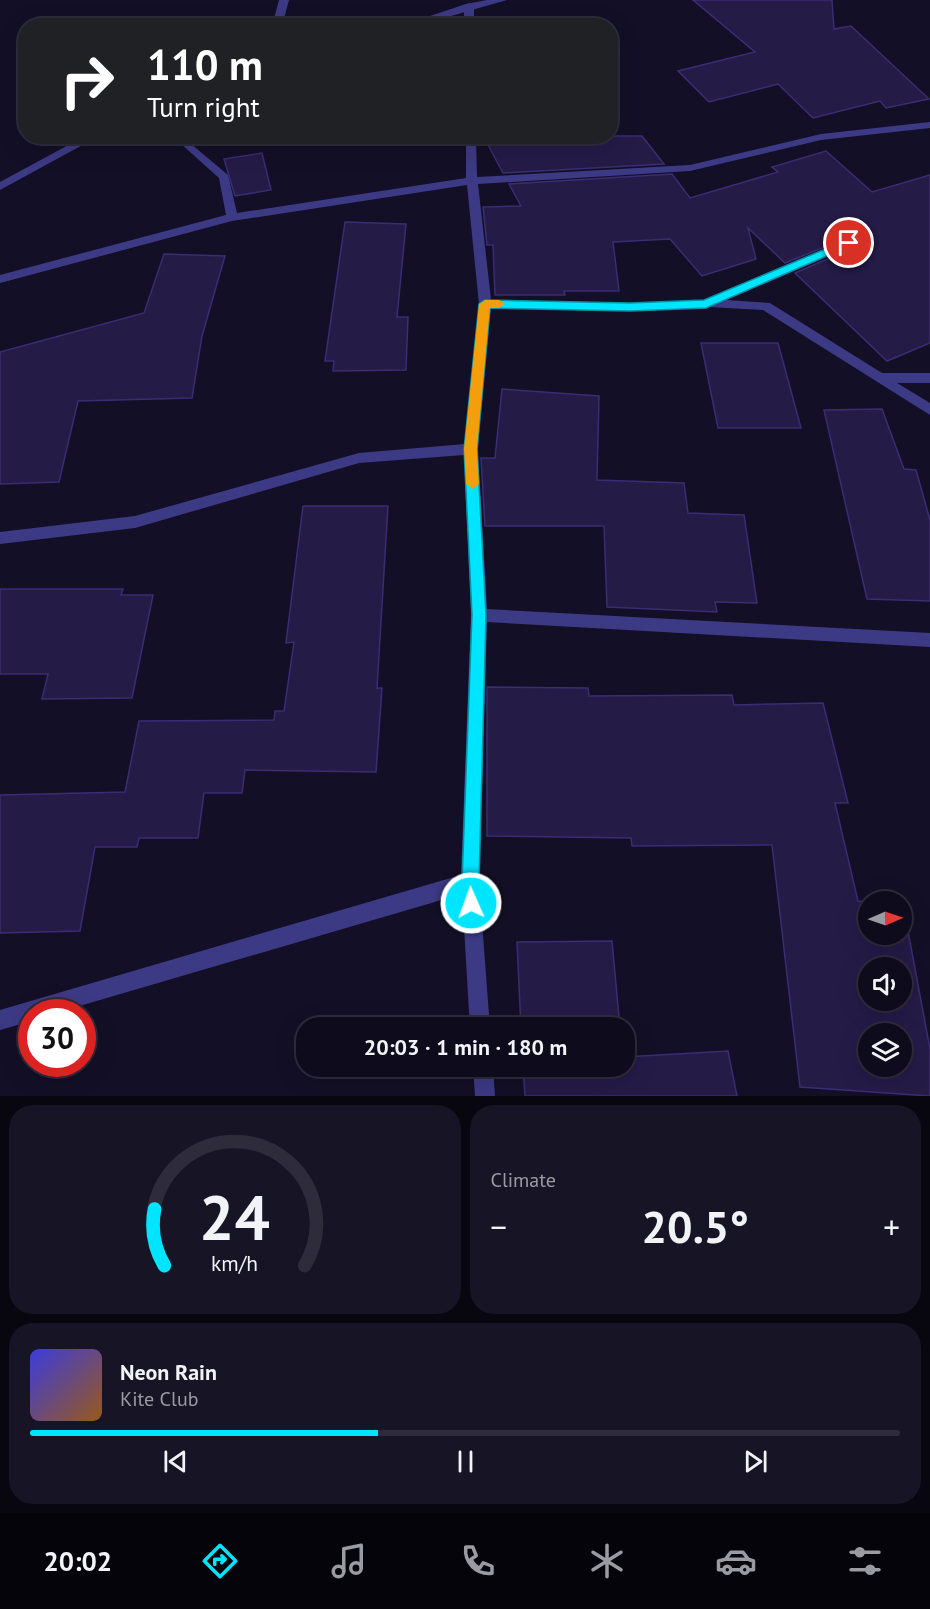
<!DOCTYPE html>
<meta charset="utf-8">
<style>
:root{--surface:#0e0b1c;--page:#171425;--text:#f1f3f6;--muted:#9b9ba3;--line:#2e2b3b;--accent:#00e5ff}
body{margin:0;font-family:"PT Sans",sans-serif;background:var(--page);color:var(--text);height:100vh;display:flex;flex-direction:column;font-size:22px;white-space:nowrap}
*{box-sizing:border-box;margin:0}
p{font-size:20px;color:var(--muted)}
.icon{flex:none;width:33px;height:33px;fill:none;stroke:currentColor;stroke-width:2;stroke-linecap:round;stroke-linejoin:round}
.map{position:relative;height:1096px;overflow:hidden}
.drawer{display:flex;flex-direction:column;gap:9px;padding:9px;background:#08060f;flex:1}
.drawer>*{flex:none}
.banner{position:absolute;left:18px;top:18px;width:600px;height:126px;border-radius:24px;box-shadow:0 6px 24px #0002,0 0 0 2px var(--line);background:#202124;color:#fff;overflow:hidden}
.needle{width:39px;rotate:88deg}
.tools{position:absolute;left:858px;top:891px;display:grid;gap:12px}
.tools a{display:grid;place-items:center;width:54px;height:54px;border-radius:50%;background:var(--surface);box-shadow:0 6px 24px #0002,0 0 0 2px var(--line);font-size:30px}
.speed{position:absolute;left:18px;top:999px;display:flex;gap:12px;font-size:30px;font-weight:700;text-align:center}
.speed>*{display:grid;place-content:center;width:78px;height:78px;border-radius:50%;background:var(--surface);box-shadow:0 6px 24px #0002,0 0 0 2px var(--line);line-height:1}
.speed .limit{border:9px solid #d22;background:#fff;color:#111}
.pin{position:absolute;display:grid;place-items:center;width:51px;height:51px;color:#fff;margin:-26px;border:3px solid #fff;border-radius:50%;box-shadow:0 2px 6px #0007}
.me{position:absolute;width:66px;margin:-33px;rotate:358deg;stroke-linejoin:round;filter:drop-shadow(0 0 4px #0008)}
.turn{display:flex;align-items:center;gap:21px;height:126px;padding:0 30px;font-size:27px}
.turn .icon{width:78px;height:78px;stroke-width:2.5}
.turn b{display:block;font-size:42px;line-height:51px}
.big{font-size:45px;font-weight:600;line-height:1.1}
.drawer .widget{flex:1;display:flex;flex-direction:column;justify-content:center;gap:9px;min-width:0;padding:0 21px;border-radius:24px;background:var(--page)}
.drawer .dial{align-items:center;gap:0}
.dial svg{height:156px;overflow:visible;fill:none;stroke:var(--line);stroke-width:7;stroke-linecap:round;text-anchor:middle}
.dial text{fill:var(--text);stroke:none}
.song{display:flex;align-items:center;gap:18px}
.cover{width:72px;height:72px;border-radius:9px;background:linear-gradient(135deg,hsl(240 70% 55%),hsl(30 70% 35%))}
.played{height:6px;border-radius:3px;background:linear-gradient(90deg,var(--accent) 40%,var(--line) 40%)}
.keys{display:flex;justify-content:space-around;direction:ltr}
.heat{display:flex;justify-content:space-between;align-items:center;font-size:33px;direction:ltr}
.drawer .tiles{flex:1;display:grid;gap:9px;grid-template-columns:1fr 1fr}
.widget:last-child{grid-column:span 2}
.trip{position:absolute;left:296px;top:1017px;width:339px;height:60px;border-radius:24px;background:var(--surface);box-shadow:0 6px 24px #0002,0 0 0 2px var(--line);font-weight:600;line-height:60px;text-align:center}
.tab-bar{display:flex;height:96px;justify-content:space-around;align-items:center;background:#06040b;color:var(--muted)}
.tab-bar .icon{width:42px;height:42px}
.tab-bar .active{color:var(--accent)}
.tab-bar b{font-size:27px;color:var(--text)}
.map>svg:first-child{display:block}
</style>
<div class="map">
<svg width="930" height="1096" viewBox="0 0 930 1096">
<rect width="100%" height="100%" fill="#130f26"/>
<g fill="#241b47" stroke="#3b2d73" stroke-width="1.5" fill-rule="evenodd">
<polygon points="693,0 832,0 834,29 851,26 929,99 886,108 880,101 813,118 778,84 709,102 678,71 755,52"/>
<polygon points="510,136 642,136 664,164 503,173 486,141"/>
<polygon points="826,151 872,192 930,175 930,343 887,361 795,273 853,248 854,239 849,237 785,263 748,228 756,259 702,276 670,239 613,242 619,291 564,291 565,295 495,295 493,245 487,245 483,207 521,206 509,184 672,174 690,198 778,172 772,167"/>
<polygon points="262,153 271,190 235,196 224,159"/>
<polygon points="345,222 406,224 397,317 408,317 406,370 333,371 334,361 325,361"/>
<polygon points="164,254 225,256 202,336 192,398 78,401 59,482 0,484 0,352 144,313"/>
<polygon points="701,343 778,343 801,428 718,428"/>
<polygon points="502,389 599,396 597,480 684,483 688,513 744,515 757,603 715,602 717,612 607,607 604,526 485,526 481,458 495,458"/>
<polygon points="882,409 904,469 916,470 930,520 930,601 867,599 824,410"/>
<polygon points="303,506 388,506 377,688 382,688 376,772 245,770 242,793 204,793 198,838 139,838 137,847 95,847 80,931 0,933 0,795 125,792 139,721 274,720 275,711 284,711 294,642 286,643"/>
<polygon points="0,589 123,589 121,595 153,595 132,698 42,699 48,674 0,674"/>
<path d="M487 687 588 688 589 696 732 695 734 705 823 703 848 803H835L858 901 868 902V934H902V904H903L930 1049V1096L800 1087 772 845 632 846 631 838 487 836ZM868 968H902V1000H868ZM868 1034H902V1066H868Z"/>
<polygon points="612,941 620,1028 521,1028 517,942"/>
<polygon points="728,1051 737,1096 525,1096 523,1066 624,1066 624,1057"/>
</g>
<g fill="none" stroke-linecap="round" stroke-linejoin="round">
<g fill="#3d3a85" fill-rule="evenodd">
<polygon points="279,0 289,0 282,26 272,26"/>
<polygon points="469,3 474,6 474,26 464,26 464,6"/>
<polygon points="930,122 930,128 821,140 690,171 478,184 491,300 630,303 704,300 848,239 852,240 852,246 726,300 770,303 882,373 930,373 930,383 897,383 930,403 930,415 763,310 709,307 630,311 491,308 478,449 487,609 930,633 930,647 487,622 479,882 490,1028 470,1028 462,894 59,1012 32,1012 32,1021 0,1030 0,1010 461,875 471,615 464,455 359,463 135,528 0,544 0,532 135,516 359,453 465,444 479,304 467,185 232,221 0,283 0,275 226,215 219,178 180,143 180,139 184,138 228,175 237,213 466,178 466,136 476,136 477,177 690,165 821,134"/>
<polygon points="473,1066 493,1066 495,1096 475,1096"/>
</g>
<g fill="#3d3a85" fill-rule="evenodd">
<polygon points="487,0 507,0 416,26 400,26 466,4"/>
<polygon points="85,136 99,136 0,190 0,182"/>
</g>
</g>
<polygon fill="#00e5ff" stroke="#0095a6" stroke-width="1.5" points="849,239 854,243 852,245 706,308 630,311 490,308 477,449 486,615 479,882 480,903 477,909 471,911 465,909 462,882 472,615 464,449 479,304 485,300 630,303 704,300"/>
<polygon fill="#f59e0b" points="485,300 499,300 505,304 499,308 490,308 477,449 479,484 473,489 466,484 464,449 479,304"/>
</svg>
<div class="tools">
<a><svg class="needle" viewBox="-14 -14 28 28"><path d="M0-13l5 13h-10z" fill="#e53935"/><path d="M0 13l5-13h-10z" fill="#9b9ba3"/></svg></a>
<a><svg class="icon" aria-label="sound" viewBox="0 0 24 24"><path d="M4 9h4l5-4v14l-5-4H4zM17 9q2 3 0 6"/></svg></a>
<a><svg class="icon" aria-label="layers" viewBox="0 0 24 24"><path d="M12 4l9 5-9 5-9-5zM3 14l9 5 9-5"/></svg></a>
</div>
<div class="speed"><div class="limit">30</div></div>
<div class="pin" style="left:849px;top:243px;background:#d93025"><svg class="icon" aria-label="arrive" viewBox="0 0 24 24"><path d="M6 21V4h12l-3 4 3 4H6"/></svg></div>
<svg class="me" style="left:471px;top:903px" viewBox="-20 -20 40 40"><circle r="17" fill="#00e5ff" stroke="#fff" stroke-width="3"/><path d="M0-11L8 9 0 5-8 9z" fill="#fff"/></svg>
<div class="trip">20:03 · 1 min · 180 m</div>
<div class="banner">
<div class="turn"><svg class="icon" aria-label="right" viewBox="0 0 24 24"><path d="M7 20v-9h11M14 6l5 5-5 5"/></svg><div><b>110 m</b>Turn right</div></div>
</div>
</div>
<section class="drawer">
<div class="tiles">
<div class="widget dial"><svg viewBox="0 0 100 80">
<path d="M14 69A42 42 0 1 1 86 69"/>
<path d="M14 69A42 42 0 0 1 9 40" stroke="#00e5ff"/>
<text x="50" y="56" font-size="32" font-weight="700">24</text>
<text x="50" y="72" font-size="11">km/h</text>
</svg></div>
<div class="widget"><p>Climate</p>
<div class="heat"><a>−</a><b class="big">20.5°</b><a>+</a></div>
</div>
<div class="widget">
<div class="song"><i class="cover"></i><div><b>Neon Rain</b><p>Kite Club</p></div></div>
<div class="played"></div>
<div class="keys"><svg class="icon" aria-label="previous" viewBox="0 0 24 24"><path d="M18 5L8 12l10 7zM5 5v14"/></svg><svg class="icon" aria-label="pause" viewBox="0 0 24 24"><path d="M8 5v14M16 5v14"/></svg><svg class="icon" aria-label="next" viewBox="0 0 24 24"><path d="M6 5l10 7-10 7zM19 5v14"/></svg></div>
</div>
</div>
</section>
<nav class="tab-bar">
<b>20:02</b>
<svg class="icon active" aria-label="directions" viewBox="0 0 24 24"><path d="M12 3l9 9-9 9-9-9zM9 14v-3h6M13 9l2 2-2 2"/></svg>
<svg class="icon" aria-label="music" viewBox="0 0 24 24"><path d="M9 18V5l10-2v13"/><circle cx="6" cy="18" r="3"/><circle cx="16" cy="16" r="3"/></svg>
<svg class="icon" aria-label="phone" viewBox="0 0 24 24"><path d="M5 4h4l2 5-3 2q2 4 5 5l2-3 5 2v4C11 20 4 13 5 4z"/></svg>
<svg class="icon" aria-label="climate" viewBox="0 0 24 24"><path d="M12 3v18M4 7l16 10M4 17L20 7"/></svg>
<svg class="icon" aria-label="car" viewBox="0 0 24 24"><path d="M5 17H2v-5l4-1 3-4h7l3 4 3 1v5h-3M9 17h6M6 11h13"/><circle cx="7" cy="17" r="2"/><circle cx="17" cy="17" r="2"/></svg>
<svg class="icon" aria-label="filters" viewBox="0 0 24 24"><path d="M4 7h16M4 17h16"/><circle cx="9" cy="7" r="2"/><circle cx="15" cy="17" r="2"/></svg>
</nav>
